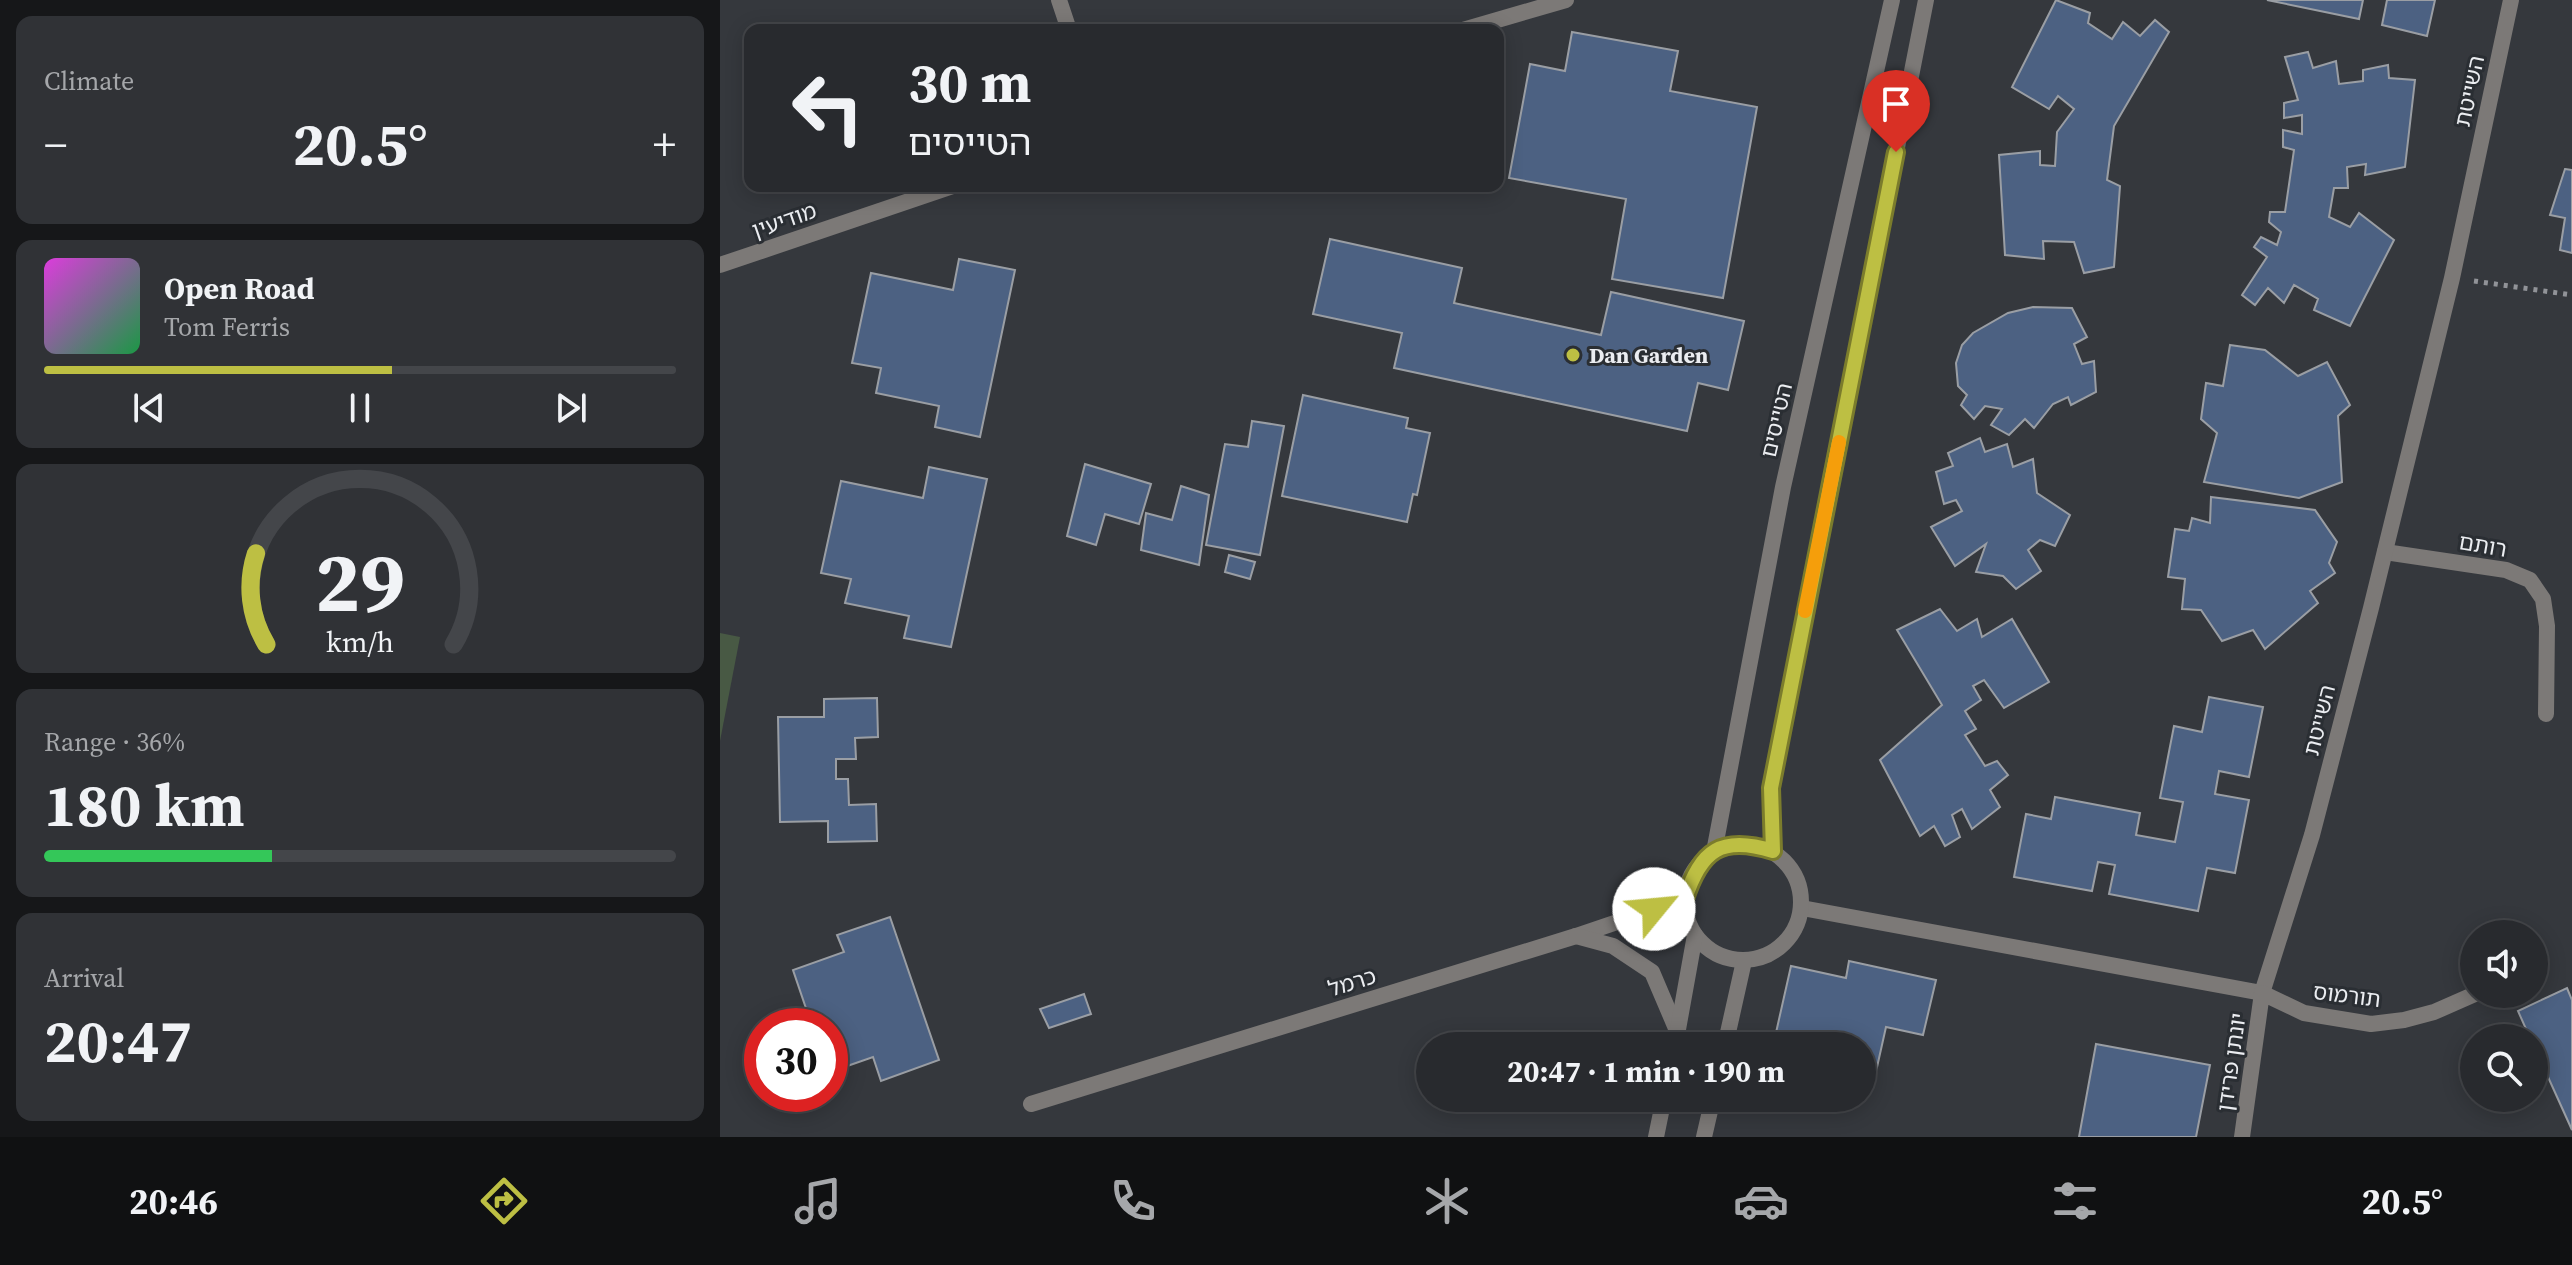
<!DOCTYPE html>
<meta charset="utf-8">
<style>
:root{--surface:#282a2e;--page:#303236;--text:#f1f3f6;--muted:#a5a7aa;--line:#44464a;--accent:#bdbf43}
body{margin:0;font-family:"Source Serif 4","Noto Sans Hebrew",serif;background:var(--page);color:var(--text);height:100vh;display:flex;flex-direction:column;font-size:30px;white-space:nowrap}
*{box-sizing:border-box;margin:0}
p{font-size:26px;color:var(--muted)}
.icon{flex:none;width:44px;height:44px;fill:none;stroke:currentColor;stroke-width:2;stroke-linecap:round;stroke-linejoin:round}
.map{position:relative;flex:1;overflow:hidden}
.drawer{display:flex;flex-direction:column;gap:16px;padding:16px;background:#161719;width:720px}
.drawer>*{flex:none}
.hud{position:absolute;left:24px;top:24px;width:760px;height:168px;border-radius:16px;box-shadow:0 4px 20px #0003,0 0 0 2px var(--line);background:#282a2e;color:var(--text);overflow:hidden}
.fabs{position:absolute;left:1740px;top:920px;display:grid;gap:16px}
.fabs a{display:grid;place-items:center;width:88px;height:88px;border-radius:50%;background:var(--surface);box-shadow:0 4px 20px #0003,0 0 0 2px var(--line);font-size:40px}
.speed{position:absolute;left:24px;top:1008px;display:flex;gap:16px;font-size:40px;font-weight:700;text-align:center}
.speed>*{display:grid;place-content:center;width:104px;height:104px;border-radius:50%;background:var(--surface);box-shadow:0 4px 20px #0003,0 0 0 2px var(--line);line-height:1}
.speed .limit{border:12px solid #d22;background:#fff;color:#111}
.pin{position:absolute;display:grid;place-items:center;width:68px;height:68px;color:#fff;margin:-82px -34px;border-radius:50% 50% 50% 0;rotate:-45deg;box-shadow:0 0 8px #0007}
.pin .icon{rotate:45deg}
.me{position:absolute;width:88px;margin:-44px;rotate:62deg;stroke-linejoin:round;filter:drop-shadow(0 0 6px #0008)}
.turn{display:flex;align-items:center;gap:28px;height:168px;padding:0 32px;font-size:36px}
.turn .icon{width:104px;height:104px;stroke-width:2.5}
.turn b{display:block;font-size:56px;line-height:68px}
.big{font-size:60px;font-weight:700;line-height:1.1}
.drawer .widget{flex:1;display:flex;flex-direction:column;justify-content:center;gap:12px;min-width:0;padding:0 28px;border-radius:16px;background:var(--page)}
.drawer .dial{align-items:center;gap:0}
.dial svg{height:208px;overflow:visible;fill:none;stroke:var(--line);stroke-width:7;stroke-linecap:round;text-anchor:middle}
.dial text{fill:var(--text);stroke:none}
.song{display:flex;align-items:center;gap:24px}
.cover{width:96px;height:96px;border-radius:12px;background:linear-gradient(135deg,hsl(300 70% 55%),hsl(140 70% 35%))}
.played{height:8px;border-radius:4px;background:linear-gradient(90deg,var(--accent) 55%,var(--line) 55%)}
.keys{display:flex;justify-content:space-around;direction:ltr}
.heat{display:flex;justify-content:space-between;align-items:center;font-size:44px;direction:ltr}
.charge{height:12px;border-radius:6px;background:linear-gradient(90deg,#34c759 36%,var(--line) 0)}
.trip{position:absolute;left:696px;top:1032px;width:460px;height:80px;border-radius:40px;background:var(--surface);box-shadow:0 4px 20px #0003,0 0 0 2px var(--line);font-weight:700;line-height:80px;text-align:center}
.dock{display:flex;height:128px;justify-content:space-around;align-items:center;background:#101112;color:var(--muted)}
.dock .icon{width:56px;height:56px}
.dock .active{color:var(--accent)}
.dock b{font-size:36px;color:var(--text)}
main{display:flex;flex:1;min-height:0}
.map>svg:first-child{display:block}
</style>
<main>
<section class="drawer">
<div class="widget"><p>Climate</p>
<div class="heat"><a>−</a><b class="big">20.5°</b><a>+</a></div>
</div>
<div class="widget">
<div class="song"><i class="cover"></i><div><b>Open Road</b><p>Tom Ferris</p></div></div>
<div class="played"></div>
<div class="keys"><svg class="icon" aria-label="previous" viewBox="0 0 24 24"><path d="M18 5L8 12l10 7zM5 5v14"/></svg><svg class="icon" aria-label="pause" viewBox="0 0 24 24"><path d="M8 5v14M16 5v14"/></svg><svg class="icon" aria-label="next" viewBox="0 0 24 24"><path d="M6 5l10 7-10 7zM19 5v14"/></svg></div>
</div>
<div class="widget dial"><svg viewBox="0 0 100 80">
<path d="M14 69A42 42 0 1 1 86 69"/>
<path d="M14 69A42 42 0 0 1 10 34" stroke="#bdbf43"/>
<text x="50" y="56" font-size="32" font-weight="700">29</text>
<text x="50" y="72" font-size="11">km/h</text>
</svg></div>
<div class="widget"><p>Range · 36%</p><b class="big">180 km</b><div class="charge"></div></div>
<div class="widget"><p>Arrival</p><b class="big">20:47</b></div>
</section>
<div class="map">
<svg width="1852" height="1137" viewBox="0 0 1852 1137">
<rect width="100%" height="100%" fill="#35383d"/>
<polygon fill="#485944" points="0,633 20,637 0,741"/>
<g fill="#4c6182" stroke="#9a9ea4" stroke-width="2">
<polygon points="1336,0 1370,13 1368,23 1392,39 1403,22 1420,36 1435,20 1449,32 1394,126 1387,180 1400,186 1394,267 1364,273 1354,242 1323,241 1324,259 1285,255 1279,155 1320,151 1320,165 1335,166 1337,132 1354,109 1338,96 1329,109 1292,87"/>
<polygon points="1547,0 1643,0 1639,19"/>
<polygon points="1667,0 1715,0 1707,36 1662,25"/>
<polygon points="852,32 958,51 950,91 1037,107 1003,298 892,279 906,199 789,178 810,64 845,71"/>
<polygon points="1588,52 1593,68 1616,61 1619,84 1643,81 1643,70 1668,65 1669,78 1695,80 1685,167 1645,175 1646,164 1627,167 1628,188 1614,188 1609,217 1630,227 1639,213 1674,240 1630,326 1594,310 1598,299 1574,285 1564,303 1548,288 1535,305 1522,295 1547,257 1534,247 1541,237 1557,245 1561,232 1549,222 1550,212 1565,212 1574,150 1563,147 1563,130 1582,134 1582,115 1564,118 1564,103 1578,100 1565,57"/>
<polygon points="1845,169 1852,170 1852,253 1840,250 1845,218 1830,215"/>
<polygon points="610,239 742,268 734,303 881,335 891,292 1024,321 1008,390 978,383 967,431 674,368 682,333 593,314"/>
<polygon points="239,259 295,270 260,437 215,427 219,406 156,393 161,368 132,363 151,273 233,290"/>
<polygon points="1313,307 1352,308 1367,337 1354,344 1362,364 1374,361 1376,392 1351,405 1348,397 1333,404 1314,428 1305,419 1289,435 1271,425 1282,409 1265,406 1254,419 1241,405 1247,395 1238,386 1236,363 1242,345 1253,333 1288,313"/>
<polygon points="1510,345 1545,350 1578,376 1607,362 1630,405 1618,416 1622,482 1579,498 1484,482 1497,433 1481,419 1486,383 1503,386"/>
<polygon points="583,395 688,418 686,428 710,433 697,495 693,494 687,522 562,496"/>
<polygon points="532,421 564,426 540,555 486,545 505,444 528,447"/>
<polygon points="1260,438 1265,452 1287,444 1293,467 1313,459 1317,493 1350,515 1335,546 1320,540 1308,550 1321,571 1296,589 1283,576 1256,572 1266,544 1235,566 1211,527 1242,511 1236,500 1224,504 1216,472 1233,466 1228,453"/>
<polygon points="365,464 431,484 419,524 385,514 376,545 347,536"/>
<polygon points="209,467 267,479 231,647 184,638 189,616 125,603 131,579 101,573 121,481 203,498"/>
<polygon points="461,486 489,495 479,565 421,550 426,513 452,520"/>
<polygon points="1491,497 1595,510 1617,542 1609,563 1615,573 1590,591 1598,603 1545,649 1533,630 1502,641 1481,610 1462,609 1465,579 1448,577 1455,529 1469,531 1472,518 1490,523"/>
<polygon points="509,555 535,562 530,579 505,572"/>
<polygon points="1220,609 1237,631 1257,619 1262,637 1292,619 1329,682 1284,708 1264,680 1253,686 1261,700 1245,711 1256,729 1245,735 1265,766 1277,761 1288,775 1270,790 1280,807 1252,829 1242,809 1232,815 1240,837 1225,846 1214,826 1200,836 1160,760 1222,705 1177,630"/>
<polygon points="1489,697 1543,707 1529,777 1499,771 1495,794 1529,800 1515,873 1487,868 1478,911 1389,894 1395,865 1378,862 1372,891 1294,877 1306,814 1331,819 1335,797 1420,813 1416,835 1455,842 1463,802 1440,798 1454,726 1482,732"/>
<polygon points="157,698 158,737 135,738 136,759 116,759 116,779 128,779 129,805 156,804 157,841 108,842 108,821 60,822 58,717 104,717 104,699"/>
<polygon points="170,917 219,1060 161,1081 153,1057 110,1072 110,1026 92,1026 73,970 124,952 117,935"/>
<polygon points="1129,961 1216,980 1203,1035 1166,1027 1153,1085 1142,1083 1142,1046 1053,1046 1071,966 1126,978"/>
<polygon points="1847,988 1852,1000 1852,1130 1814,1046 1814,1038 1810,1038 1798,1011"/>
<polygon points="364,994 371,1014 329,1028 320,1009"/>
<polygon points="1376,1044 1490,1065 1476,1137 1359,1137"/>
</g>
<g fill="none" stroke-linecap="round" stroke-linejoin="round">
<polyline stroke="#919398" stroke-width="5" stroke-dasharray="4 6" stroke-linecap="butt" points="1754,281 1852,295"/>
<g stroke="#7c7977" stroke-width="16">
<polyline points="339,0 349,30"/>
<polyline points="743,30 846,0"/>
<polyline points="0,265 233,186"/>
<polyline points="1665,552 1786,570 1810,580 1823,599 1827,626 1826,714"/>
<polyline points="1082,908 1542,993 1592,835 1651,608 1732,278 1791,0"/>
<polyline points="311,1104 856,936 965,899"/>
<polyline points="1522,1137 1542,993 1584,1013 1651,1024 1684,1020 1714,1012 1755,994"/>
</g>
<g stroke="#7c7977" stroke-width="16">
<circle cx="1023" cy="902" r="58"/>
<polyline points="1053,851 1051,788 1206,0"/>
<polyline points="994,852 1063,487 1172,0"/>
<polyline points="856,936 893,946 932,972 958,1033"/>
<polyline points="955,1046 975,935"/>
<polyline points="1005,1046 1024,961"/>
<polyline points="936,1137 944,1098"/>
<polyline points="984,1137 993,1098"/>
</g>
</g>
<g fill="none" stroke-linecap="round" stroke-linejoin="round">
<defs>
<path id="route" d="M934 909 965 899C981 850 1001 835 1053 851L1051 788 1176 152"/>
</defs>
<use href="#route" stroke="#7b7c2c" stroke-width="20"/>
<use href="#route" stroke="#bdbf43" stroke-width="14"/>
<polyline stroke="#f59e0b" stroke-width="14" points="1085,611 1119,442"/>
</g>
<circle fill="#bdbf43" stroke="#2a2e33" stroke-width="3" cx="853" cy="355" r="8"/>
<g text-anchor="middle" stroke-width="6" stroke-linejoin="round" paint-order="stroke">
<g font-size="22" fill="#ebedf1" stroke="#2a2e33">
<text transform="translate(1749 91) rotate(-78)" y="8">השייטת</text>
<text transform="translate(64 220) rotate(-19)" y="8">מודיעין</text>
<text transform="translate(1056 420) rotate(-77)" y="8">הטייסים</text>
<text transform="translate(1763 545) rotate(10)" y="8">רותם</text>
<text transform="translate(1599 720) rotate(-76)" y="8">השייטת</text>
<text transform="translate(632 982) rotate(-17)" y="8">כרמל</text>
<text transform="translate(1627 995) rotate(7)" y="8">תורמוס</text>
<text transform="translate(1511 1062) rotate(-82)" y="8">יונתן פרידן</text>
</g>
<g font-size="22" font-weight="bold" fill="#ebedf1" stroke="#2a2e33" text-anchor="start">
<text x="869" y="363">Dan Garden</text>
</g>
</g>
</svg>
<div class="fabs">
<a><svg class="icon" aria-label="sound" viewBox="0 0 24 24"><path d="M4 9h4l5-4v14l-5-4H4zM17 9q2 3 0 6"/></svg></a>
<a><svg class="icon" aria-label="search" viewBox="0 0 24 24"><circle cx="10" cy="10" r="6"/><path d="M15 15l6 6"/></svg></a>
</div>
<div class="speed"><div class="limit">30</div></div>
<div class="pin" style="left:1176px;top:152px;background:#d93025"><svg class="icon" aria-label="arrive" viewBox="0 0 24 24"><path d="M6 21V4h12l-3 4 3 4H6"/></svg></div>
<svg class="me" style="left:934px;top:909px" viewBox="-20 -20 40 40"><circle r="19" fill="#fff"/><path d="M0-13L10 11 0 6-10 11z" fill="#bdbf43"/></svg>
<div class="trip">20:47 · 1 min · 190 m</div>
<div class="hud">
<div class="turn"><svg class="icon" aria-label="left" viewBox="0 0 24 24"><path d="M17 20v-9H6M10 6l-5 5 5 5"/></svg><div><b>30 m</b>הטייסים</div></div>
</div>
</div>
</main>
<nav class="dock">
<b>20:46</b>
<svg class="icon active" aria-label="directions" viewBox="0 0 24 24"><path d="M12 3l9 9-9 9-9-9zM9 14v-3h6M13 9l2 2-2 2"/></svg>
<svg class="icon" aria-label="music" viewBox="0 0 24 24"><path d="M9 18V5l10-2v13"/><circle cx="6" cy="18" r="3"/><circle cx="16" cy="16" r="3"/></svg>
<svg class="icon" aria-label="phone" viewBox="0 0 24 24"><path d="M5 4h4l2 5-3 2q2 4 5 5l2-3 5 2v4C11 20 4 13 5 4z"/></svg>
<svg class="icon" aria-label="climate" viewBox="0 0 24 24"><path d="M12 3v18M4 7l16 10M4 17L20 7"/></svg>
<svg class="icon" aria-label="car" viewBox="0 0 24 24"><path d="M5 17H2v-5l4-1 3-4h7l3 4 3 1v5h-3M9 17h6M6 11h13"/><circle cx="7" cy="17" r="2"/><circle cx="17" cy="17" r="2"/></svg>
<svg class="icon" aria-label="filters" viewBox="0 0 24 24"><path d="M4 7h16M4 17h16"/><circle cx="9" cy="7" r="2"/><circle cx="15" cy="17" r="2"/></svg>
<b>20.5°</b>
</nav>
